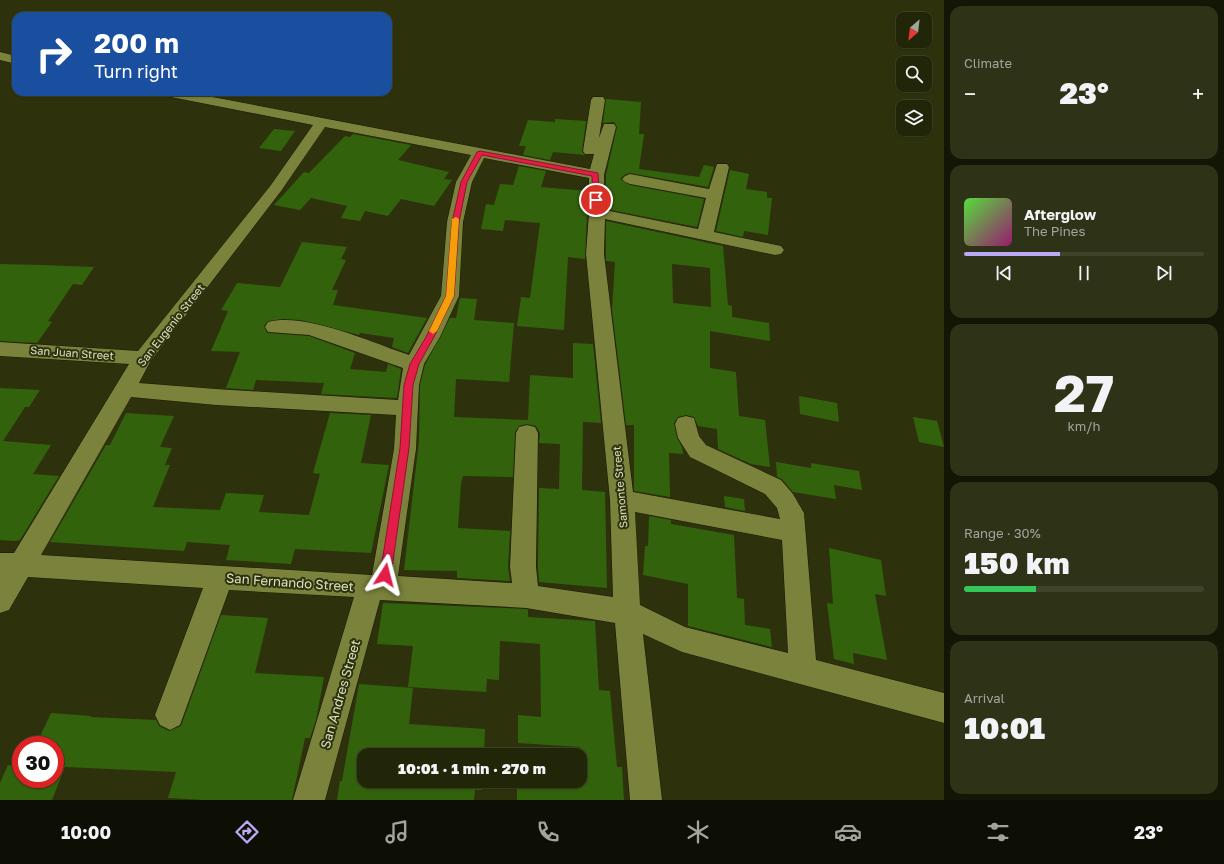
<!DOCTYPE html>
<meta charset="utf-8">
<style>
:root{--surface:#222609;--page:#2e3217;--text:#f1f3f6;--muted:#a2a59c;--line:#3f432a;--accent:#bca9f5}
body{margin:0;font-family:"Golos Text",sans-serif;background:var(--page);color:var(--text);height:100vh;display:flex;flex-direction:column;font-size:15px;white-space:nowrap}
*{box-sizing:border-box;margin:0}
p{font-size:13px;color:var(--muted)}
.icon{flex:none;width:22px;height:22px;fill:none;stroke:currentColor;stroke-width:2;stroke-linecap:round;stroke-linejoin:round}
.map{position:relative;flex:1;overflow:hidden}
.side{display:flex;flex-direction:column;gap:6px;padding:6px;background:#131505;width:280px}
.side>*{flex:none}
.banner{position:absolute;left:12px;top:12px;width:380px;height:84px;border-radius:12px;box-shadow:0 1px 3px #0004,0 0 0 1px var(--line);background:#1a4fa0;color:#fff;overflow:hidden}
.needle{width:26px;rotate:208deg}
.fabs{position:absolute;left:896px;top:12px;display:grid;gap:8px}
.fabs a{display:grid;place-items:center;width:36px;height:36px;border-radius:8px;background:var(--surface);box-shadow:0 1px 3px #0004,0 0 0 1px var(--line);font-size:20px}
.speed{position:absolute;left:12px;top:736px;display:flex;gap:8px;font-size:20px;font-weight:700;text-align:center}
.speed>*{display:grid;place-content:center;width:52px;height:52px;border-radius:50%;background:var(--surface);box-shadow:0 1px 3px #0004,0 0 0 1px var(--line);line-height:1}
.speed .limit{border:6px solid #d22;background:#fff;color:#111}
.pin{position:absolute;display:grid;place-items:center;width:34px;height:34px;color:#fff;margin:-17px;border:2px solid #fff;border-radius:50%;box-shadow:0 1px 4px #0007}
.me{position:absolute;width:44px;margin:-22px;rotate:9deg;stroke-linejoin:round;filter:drop-shadow(0 0 3px #0008)}
.turn{display:flex;align-items:center;gap:14px;height:84px;padding:0 16px;font-size:18px}
.turn .icon{width:52px;height:52px;stroke-width:2.5}
.turn b{display:block;font-size:28px;line-height:34px}
.big{font-size:30px;font-weight:800;line-height:1.1}
.side .tile{flex:1;display:flex;flex-direction:column;justify-content:center;gap:6px;min-width:0;padding:0 14px;border-radius:12px;background:var(--page)}
.side .dial{align-items:center;gap:0}
.dial b{font-size:52px;line-height:1}
.song{display:flex;align-items:center;gap:12px}
.cover{width:48px;height:48px;border-radius:6px;background:linear-gradient(135deg,hsl(110 70% 55%),hsl(320 70% 35%))}
.played{height:4px;border-radius:2px;background:linear-gradient(90deg,var(--accent) 40%,var(--line) 40%)}
.keys{display:flex;justify-content:space-around;direction:ltr}
.heat{display:flex;justify-content:space-between;align-items:center;font-size:22px;direction:ltr}
.charge{height:6px;border-radius:3px;background:linear-gradient(90deg,#34c759 30%,var(--line) 0)}
.trip{position:absolute;left:357px;top:748px;width:230px;height:40px;border-radius:12px;background:var(--surface);box-shadow:0 1px 3px #0004,0 0 0 1px var(--line);font-weight:800;line-height:40px;text-align:center}
.menu{display:flex;height:64px;justify-content:space-around;align-items:center;background:#0e0f04;color:var(--muted)}
.menu .icon{width:28px;height:28px}
.menu .on{color:var(--accent)}
.menu b{font-size:18px;color:var(--text)}
main{display:flex;flex:1;min-height:0}
.map>svg:first-child{display:block}
</style>
<main>
<div class="map">
<svg width="944" height="800" viewBox="0 0 944 800">
<rect width="100%" height="100%" fill="#2d320c"/>
<g fill="#33620d" fill-rule="evenodd">
<polygon points="606,99 641,102 639,134 644,134 639,169 699,177 704,165 714,167 708,187 630,173 624,175 620,179 630,185 704,199 697,227 606,209 606,175 617,127 614,122 603,123"/>
<polygon points="555,119 586,121 582,151 585,155 553,152 550,160 523,155 526,146 519,146 528,120 555,122"/>
<polygon points="274,129 295,131 281,151 259,148"/>
<polygon points="353,134 411,145 398,160 449,172 444,179 452,180 434,206 401,199 388,216 365,211 360,221 341,218 347,206 311,198 300,210 274,205 304,172 309,173 345,136 350,137"/>
<polygon points="519,166 546,171 541,187 588,191 585,259 568,257 564,330 517,326 521,297 530,298 540,223 505,220 503,231 481,229 486,204 494,205 500,184 513,185"/>
<polygon points="730,170 749,174 746,189 767,192 767,198 772,198 768,235 744,231 743,237 716,231"/>
<path d="M606 221 723 246 728 305 732 306V317L769 323 770 341 710 331V368L736 372 739 416 765 420 770 467 751 464 718 449 717 429 698 426 694 417 686 415 678 417 674 423 677 438 682 447 683 454 669 453 670 497 634 491V425H626L612 309 615 262 606 261ZM672 264 710 268 711 307 673 303Z"/>
<polygon points="302,242 347,247 341,259 346,260 332,290 338,290 333,305 427,318 408,353 392,347 394,338 360,333 359,335 301,320 283,319 268,321 264,326 267,333 309,336 355,353 350,369 386,372 388,364 401,369 397,398 321,394 324,383 256,380 253,390 226,388 240,352 211,351 228,311 221,310 237,283 280,287"/>
<polygon points="0,264 42,265 94,267 82,285 73,284 48,321 52,322 37,343 0,341"/>
<polygon points="460,298 477,299 474,320 514,323 509,382 456,379 454,417 528,420 530,375 573,378 573,343 593,344 601,423 583,422 582,490 605,492 607,588 539,582 538,567 539,488 559,489 560,444 539,443 540,433 536,426 527,424 519,426 515,432 513,477 463,476 461,483 458,528 510,531 508,567 510,581 457,578 457,571 404,570 419,441 420,385 425,365 450,318 456,318"/>
<polygon points="0,388 40,390 29,407 25,407 3,441 51,445 33,474 59,476 20,540 15,541 0,540"/>
<polygon points="799,396 837,403 839,422 800,414"/>
<polygon points="126,413 174,416 160,447 172,448 165,465 170,465 153,507 220,510 226,493 264,495 259,512 309,515 320,474 313,473 330,413 371,415 361,463 389,465 371,553 295,549 291,564 226,560 230,545 187,542 184,551 50,542 106,445 110,445"/>
<polygon points="913,417 937,421 944,447 919,442"/>
<polygon points="776,462 811,468 811,463 859,471 862,490 834,485 836,499 793,492 782,479 777,477"/>
<polygon points="724,496 744,499 745,511 725,507"/>
<polygon points="649,516 671,520 671,524 734,535 737,598 744,599 745,625 770,629 772,647 688,626 688,584 643,575 645,546 648,546"/>
<polygon points="829,548 881,560 886,596 875,594 887,660 853,653 854,664 834,659 827,603 833,604"/>
<polygon points="383,603 526,609 528,610 528,617 595,621 599,690 610,691 617,767 622,767 624,800 517,800 517,781 580,781 580,747 518,743 518,715 541,717 540,644 500,641 499,680 487,679 486,692 408,687 413,646 377,644"/>
<polygon points="221,615 268,618 255,673 324,677 316,720 310,738 305,738 292,800 204,800 168,798 176,772 65,767 52,800 0,800 0,783 8,765 21,766 21,779 55,779 55,745 36,745 51,713 91,716 90,717 156,720 159,726 169,731 181,726"/>
<polygon points="359,684 413,688 409,724 485,729 484,755 364,755 364,781 483,781 482,790 475,790 474,800 337,800 340,781 342,781"/>
</g>
<g fill="none" stroke-linecap="round" stroke-linejoin="round">
<defs>
<g id="street">
<polygon points="0,52 16,56 16,64 0,60"/>
<path d="M160 92H186L590 169 594 154H585L583 151 591 100 593 97H603L605 100 599 138 604 124H614L616 127 604 175 605 210 698 229 706 198 630 184 625 182 622 179 625 176 630 174 709 189 717 164H727L729 167 714 232 781 246 784 250 781 254 775 255 605 219 604 254 633 492 780 519 777 508 765 494 690 457 678 438 675 424 678 418 686 416 694 418 699 436 706 445 781 480 793 494 804 513 816 660 944 693V723L682 652 643 634 662 800H630L615 623 526 608 380 600 325 800H293L354 597 229 590 180 725 170 730 160 725 155 715 203 588 28 577 9 610 0 613V553H14L129 364 0 356V342L138 351 271 185 313 125 166 96ZM325 127 471 155 456 182 447 222 441 296 409 355C373 343 305 312 268 322L265 327 268 332 309 335 403 368 398 400 216 389 139 383 150 362 281 191ZM484 158 589 178V213L586 254 610 500 613 597 538 586 536 567 538 433 535 427 527 425 519 427 516 433 510 567 512 583 398 576 416 449 419 385 424 364 440 337 459 296 463 222 472 182ZM131 397 216 405 396 415 394 449 372 575 41 555ZM635 512 782 540 788 653 685 627 640 605Z"/>
</g>
</defs>
<use href="#street" stroke="#161804" stroke-width="1"/>
<use href="#street" fill="#7a823c" fill-rule="evenodd"/>
</g>
<polygon fill="#e11d48" stroke="#92132f" points="480,151 598,173 600,200 596,202 593,200 592,176 482,155 467,182 459,222 454,296 434,337 419,364 413,385 409,448 391,575 389,578 385,580 381,578 380,575 400,448 404,385 410,364 426,337 446,296 452,222 461,182 477,152"/>
<polygon fill="#f59e0b" points="456,217 459,219 454,296 437,331 433,334 429,331 446,296 452,219"/>
<g text-anchor="middle" stroke-width="4" stroke-linejoin="round" paint-order="stroke">
<g font-size="11" fill="#dce2bf" stroke="#2d320c">
<text transform="translate(171 325) rotate(-52)" y="4">San Eugenio Street</text>
<text transform="translate(72 353) rotate(4)" y="4">San Juan Street</text>
<text transform="translate(620 487) rotate(-95)" y="4">Samonte Street</text>
</g>
<g font-size="13" fill="#dce2bf" stroke="#2d320c">
<text transform="translate(290 582) rotate(4)" y="5">San Fernando Street</text>
<text transform="translate(340 694) rotate(-74)" y="5">San Andres Street</text>
</g>
</g>
</svg>
<div class="fabs">
<a><svg class="needle" viewBox="-14 -14 28 28"><path d="M0-13l5 13h-10z" fill="#e53935"/><path d="M0 13l5-13h-10z" fill="#a2a59c"/></svg></a>
<a><svg class="icon" aria-label="search" viewBox="0 0 24 24"><circle cx="10" cy="10" r="6"/><path d="M15 15l6 6"/></svg></a>
<a><svg class="icon" aria-label="layers" viewBox="0 0 24 24"><path d="M12 4l9 5-9 5-9-5zM3 14l9 5 9-5"/></svg></a>
</div>
<div class="speed"><div class="limit">30</div></div>
<div class="pin" style="left:596px;top:200px;background:#d93025"><svg class="icon" aria-label="arrive" viewBox="0 0 24 24"><path d="M6 21V4h12l-3 4 3 4H6"/></svg></div>
<svg class="me" style="left:385px;top:575px" viewBox="-20 -20 40 40"><path d="M0-17L14 15 0 8-14 15z" fill="#e11d48" stroke="#fff" stroke-width="4"/></svg>
<div class="trip">10:01 · 1 min · 270 m</div>
<div class="banner">
<div class="turn"><svg class="icon" aria-label="right" viewBox="0 0 24 24"><path d="M7 20v-9h11M14 6l5 5-5 5"/></svg><div><b>200 m</b>Turn right</div></div>
</div>
</div>
<section class="side">
<div class="tile"><p>Climate</p>
<div class="heat"><a>−</a><b class="big">23°</b><a>+</a></div>
</div>
<div class="tile">
<div class="song"><i class="cover"></i><div><b>Afterglow</b><p>The Pines</p></div></div>
<div class="played"></div>
<div class="keys"><svg class="icon" aria-label="previous" viewBox="0 0 24 24"><path d="M18 5L8 12l10 7zM5 5v14"/></svg><svg class="icon" aria-label="pause" viewBox="0 0 24 24"><path d="M8 5v14M16 5v14"/></svg><svg class="icon" aria-label="next" viewBox="0 0 24 24"><path d="M6 5l10 7-10 7zM19 5v14"/></svg></div>
</div>
<div class="tile dial"><b>27</b><p>km/h</p></div>
<div class="tile"><p>Range · 30%</p><b class="big">150 km</b><div class="charge"></div></div>
<div class="tile"><p>Arrival</p><b class="big">10:01</b></div>
</section>
</main>
<nav class="menu">
<b>10:00</b>
<svg class="icon on" aria-label="directions" viewBox="0 0 24 24"><path d="M12 3l9 9-9 9-9-9zM9 14v-3h6M13 9l2 2-2 2"/></svg>
<svg class="icon" aria-label="music" viewBox="0 0 24 24"><path d="M9 18V5l10-2v13"/><circle cx="6" cy="18" r="3"/><circle cx="16" cy="16" r="3"/></svg>
<svg class="icon" aria-label="phone" viewBox="0 0 24 24"><path d="M5 4h4l2 5-3 2q2 4 5 5l2-3 5 2v4C11 20 4 13 5 4z"/></svg>
<svg class="icon" aria-label="climate" viewBox="0 0 24 24"><path d="M12 3v18M4 7l16 10M4 17L20 7"/></svg>
<svg class="icon" aria-label="car" viewBox="0 0 24 24"><path d="M5 17H2v-5l4-1 3-4h7l3 4 3 1v5h-3M9 17h6M6 11h13"/><circle cx="7" cy="17" r="2"/><circle cx="17" cy="17" r="2"/></svg>
<svg class="icon" aria-label="filters" viewBox="0 0 24 24"><path d="M4 7h16M4 17h16"/><circle cx="9" cy="7" r="2"/><circle cx="15" cy="17" r="2"/></svg>
<b>23°</b>
</nav>
